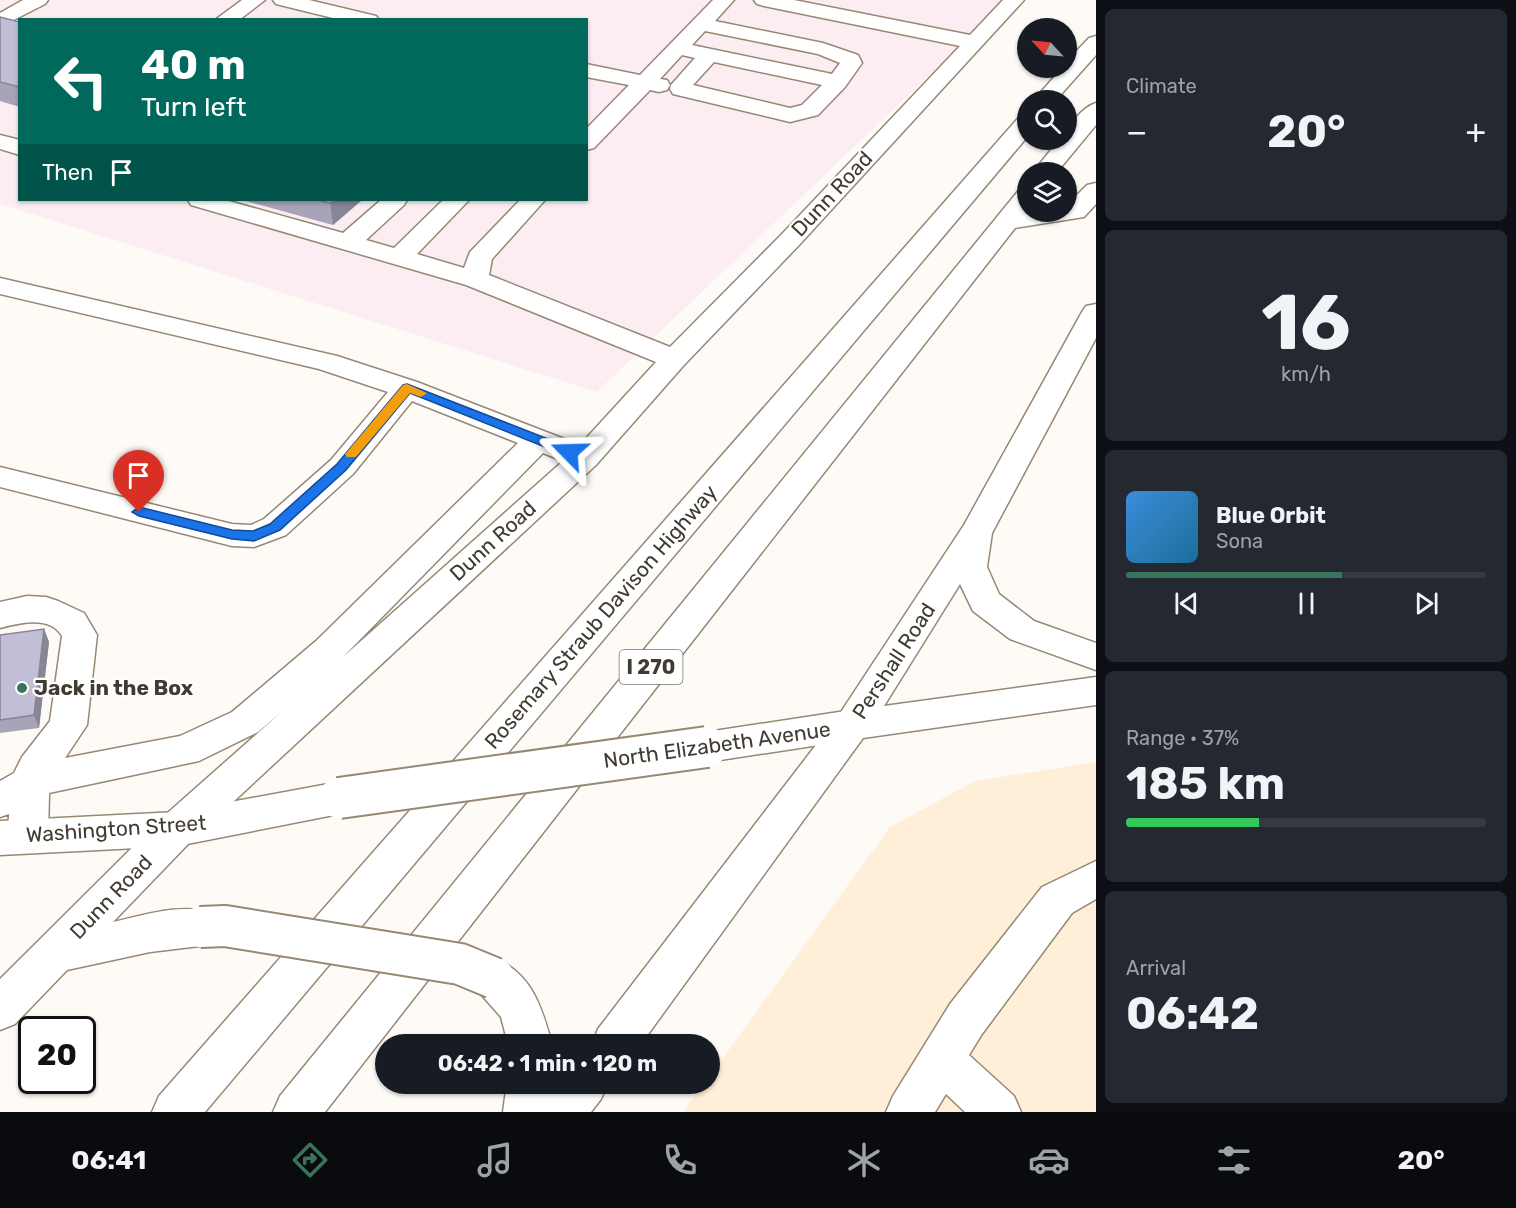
<!DOCTYPE html>
<meta charset="utf-8">
<style>
:root{--surface:#171b24;--page:#242831;--text:#f1f3f6;--muted:#9ea1a6;--line:#363941;--accent:#39735c}
body{margin:0;font-family:Rubik,sans-serif;background:var(--page);color:var(--text);height:100vh;display:flex;flex-direction:column;font-size:22px;white-space:nowrap}
*{box-sizing:border-box;margin:0}
p{font-size:20px;color:var(--muted)}
.icon{flex:none;width:33px;height:33px;fill:none;stroke:currentColor;stroke-width:2;stroke-linecap:round;stroke-linejoin:round}
.map{position:relative;flex:1;overflow:hidden}
.details{display:flex;flex-direction:column;gap:9px;padding:9px;background:#0d0f14;width:420px}
.details>*{flex:none}
.top-card{position:absolute;left:18px;top:18px;width:570px;height:183px;border-radius:0px;box-shadow:0 2px 4px #0004;background:#00695c;color:#fff;overflow:hidden}
.needle{width:39px;rotate:296deg}
.tools{position:absolute;left:1017px;top:18px;display:grid;gap:12px}
.tools a{display:grid;place-items:center;width:60px;height:60px;border-radius:50%;background:var(--surface);box-shadow:0 2px 4px #0004;font-size:30px}
.speed{position:absolute;left:18px;top:1016px;display:flex;gap:12px;font-size:30px;font-weight:700;text-align:center}
.speed>*{display:grid;place-content:center;width:78px;height:78px;border-radius:50%;background:var(--surface);box-shadow:0 2px 4px #0004;line-height:1}
.speed .limit{border:3px solid #111;border-radius:9px;background:#fff;color:#111}
.pin{position:absolute;display:grid;place-items:center;width:51px;height:51px;color:#fff;margin:-62px -26px;border-radius:50% 50% 50% 0;rotate:-45deg;box-shadow:0 0 6px #0007}
.pin .icon{rotate:45deg}
.me{position:absolute;width:66px;margin:-33px;rotate:292deg;stroke-linejoin:round;filter:drop-shadow(0 0 4px #0008)}
.turn{display:flex;align-items:center;gap:21px;height:126px;padding:0 24px;font-size:27px}
.turn .icon{width:78px;height:78px;stroke-width:2.5}
.turn b{display:block;font-size:42px;line-height:51px}
.then{display:flex;align-items:center;height:57px;padding:0 24px;background:#0003;gap:12px;font-size:22px}
.big{font-size:45px;font-weight:700;line-height:1.1}
.details .tile{flex:1;display:flex;flex-direction:column;justify-content:center;gap:9px;min-width:0;padding:0 21px;border-radius:9px;background:var(--page)}
.details .dial{align-items:center;gap:0}
.dial b{font-size:78px;line-height:1}
.song{display:flex;align-items:center;gap:18px}
.cover{width:72px;height:72px;border-radius:9px;background:linear-gradient(135deg,hsl(210 70% 55%),hsl(200 70% 35%))}
.played{height:6px;border-radius:3px;background:linear-gradient(90deg,var(--accent) 60%,var(--line) 60%)}
.keys{display:flex;justify-content:space-around;direction:ltr}
.heat{display:flex;justify-content:space-between;align-items:center;font-size:33px;direction:ltr}
.charge{height:9px;border-radius:4px;background:linear-gradient(90deg,#34c759 37%,var(--line) 0)}
.trip{position:absolute;left:375px;top:1034px;width:345px;height:60px;border-radius:30px;background:var(--surface);box-shadow:0 2px 4px #0004;font-weight:700;line-height:60px;text-align:center}
.menu{display:flex;height:96px;justify-content:space-around;align-items:center;background:#090b0e;color:var(--muted)}
.menu .icon{width:42px;height:42px}
.menu .on{color:var(--accent)}
.menu b{font-size:27px;color:var(--text)}
main{display:flex;flex:1;min-height:0}
.map>svg:first-child{display:block}
</style>
<main>
<div class="map">
<svg width="1096" height="1112" viewBox="0 0 1096 1112">
<rect width="100%" height="100%" fill="#fefbf7"/>
<path fill="#fcedf3" fill-rule="evenodd" d="M0 0H1008L597 392 0 204ZM20 20H586V200H20Z"/>
<polygon fill="#ffefd8" points="1096,762 1096,1112 683,1112 704,1083 710,1083 710,1076 890,827 975,781"/>
<g fill="none" stroke-linecap="round" stroke-linejoin="round">
<defs>
<g id="minor">
<polygon points="23,0 48,0 45,4 0,27 0,13"/>
<polygon points="242,0 265,0 239,20 215,20"/>
<polygon points="273,0 309,0 376,16 379,20 341,20 276,4"/>
<path d="M713 0H734L715 21 823 43 858 55 862 63 845 87 818 115 790 122 673 94 670 89 671 85 695 58 682 55 660 79 667 80 670 85 667 90 659 92 650 90 594 148 586 150V129L629 85 586 77V64L640 75ZM705 31 818 54 840 63 832 74 692 45ZM714 62 822 85 802 105 790 108 693 85Z"/>
<path d="M754 0H794L970 35 1003 0H1024L800 244 684 365 596 465 191 841 113 922C145 915 184 902 215 914L221 927 215 940 200 946 150 952 67 970 15 1024 0 1030V979L163 817 285 709 258 732 199 761 49 793 48 836 42 848 28 853 14 848 8 836 9 814 0 817V781L14 773 22 757 50 721 62 636C50 615 19 623 0 628V602L27 596 46 597 58 601 84 613 97 635 87 725 65 758 180 736 232 712 316 641 518 443 412 401 353 474 286 535 254 547 232 546 0 487V467L232 524 251 525 264 519 331 460 388 392 319 369 0 294V278L337 356 417 382 580 445 656 362 466 285 191 205 188 200H225L343 233 381 200H407L404 205 366 240 394 248 443 200H469L417 254 464 268 470 252 520 200H545L492 259 489 275 670 347 782 234 960 46 764 6 757 4ZM543 453 563 461 343 657Z"/>
<polygon points="0,135 20,140 20,155 0,149"/>
<polygon points="1096,304 1096,338 992,533 987,567 999,594 1034,621 1096,643 1096,670 1010,639 973,611 960,584 884,706 1096,677 1096,705 863,738 641,1044 592,1044 598,1029 839,715 964,525 1082,312 1086,306"/>
<polygon points="1096,861 1096,899 1072,913 982,1034 969,1055 1014,1096 1021,1112 965,1112 946,1094 935,1112 886,1112 893,1096 950,1004 1042,887"/>
<path d="M494 958C532 973 542 1008 552 1044H508L501 1017 479 992 472 978 479 964Z"/>
<polygon points="507,1083 553,1083 552,1089 557,1083 608,1083 601,1099 591,1112 503,1112"/>
</g>
<g id="major">
<polygon points="852,710 865,715 871,725 865,735 852,740 707,762 694,758 688,747 694,736 707,732"/>
<polygon points="339,782 353,787 358,798 353,809 339,814 177,846 0,855 0,821 177,812"/>
</g>
<g id="highway">
<polygon points="1096,36 1096,55 1056,100 1034,100 1062,68 1066,68 1066,62 1089,38"/>
<path d="M1096 103V125L1057 172H1033L1059 140H1066C1066 126 1083 107 1096 103Z"/>
<polygon points="1028,114 1028,136 205,1112 152,1112 159,1096 1020,116"/>
<polygon points="1096,183 1096,204 1084,217 1015,228 325,1112 273,1112 280,1096 1019,190 1028,188 1028,212 1066,212 1066,206 1087,185"/>
</g>
</defs>
<use href="#minor" stroke="#968874" stroke-width="3"/>
<use href="#major" stroke="#968874" stroke-width="3"/>
<use href="#highway" stroke="#968874" stroke-width="3"/>
<use href="#minor" fill="#fff" fill-rule="evenodd"/>
<use href="#major" fill="#fff" fill-rule="evenodd"/>
<use href="#highway" fill="#fff" fill-rule="evenodd"/>
<defs>
<polyline id="minor-bridge" points="200,927 225,926 460,964 494,978"/>
<polyline id="major-bridge" points="339,798 707,747"/>
</defs>
<use href="#minor-bridge" stroke="#968874" stroke-width="44" stroke-linecap="butt"/>
<use href="#major-bridge" stroke="#968874" stroke-width="44" stroke-linecap="butt"/>
<use href="#minor-bridge" stroke="#fff" stroke-width="40"/>
<use href="#major-bridge" stroke="#fff" stroke-width="40"/>
</g>
<g fill="#a7a3b8">
<polygon points="0,17 20,22 20,107 0,101"/>
<polygon points="242,200 362,200 333,225"/>
<polygon points="44,629 49,642 39,728 0,733 0,635"/>
</g>
<g fill="#888596">
<polygon points="334,200 362,200 333,225 330,203"/>
<polygon points="44,629 49,642 39,728 34,715"/>
</g>
<g fill="#c2bed6" stroke="#888596" stroke-width="1.5">
<polygon points="0,17 20,22 20,87 0,82"/>
<polygon points="318,200 334,200 330,203"/>
<polygon points="44,629 34,715 0,720 0,635"/>
</g>
<polygon fill="#1a73e8" stroke="#114b97" stroke-width="1.5" points="407,384 574,449 576,452 569,456 565,455 410,393 346,470 280,530 254,541 232,539 139,516 132,512 139,507 232,530 253,531 270,524 337,464 403,385"/>
<polygon fill="#f59e0b" points="407,384 427,393 421,397 410,393 356,457 347,457 345,454 347,452 403,385"/>
<circle fill="#39735c" stroke="#fff" stroke-width="2" cx="22" cy="688" r="6"/>
<g text-anchor="middle" stroke-width="4.5" stroke-linejoin="round" paint-order="stroke">
<rect fill="#fff" stroke="#7a7670" stroke-width="1.5" x="619.5" y="650" width="63" height="34" rx="4.5"/>
<g font-size="20" font-weight="bold" fill="#413b32">
<text x="651" y="674">I 270</text>
</g>
<g font-size="21" fill="#413b32" stroke="#fff">
<text transform="translate(832 194) rotate(-47)" y="7">Dunn Road</text>
<text transform="translate(493 541) rotate(-42)" y="7">Dunn Road</text>
<text transform="translate(601 617) rotate(-49)" y="7">Rosemary Straub Davison Highway</text>
<text transform="translate(894 661) rotate(-57)" y="7">Pershall Road</text>
<text transform="translate(717 745) rotate(-8)" y="7">North Elizabeth Avenue</text>
<text transform="translate(116 829) rotate(-4)" y="7">Washington Street</text>
<text transform="translate(111 897) rotate(-46)" y="7">Dunn Road</text>
</g>
<g font-size="21" font-weight="bold" fill="#413b32" stroke="#fff" text-anchor="start">
<text x="34" y="695">Jack in the Box</text>
</g>
</g>
</svg>
<div class="tools">
<a><svg class="needle" viewBox="-14 -14 28 28"><path d="M0-13l5 13h-10z" fill="#e53935"/><path d="M0 13l5-13h-10z" fill="#9ea1a6"/></svg></a>
<a><svg class="icon" aria-label="search" viewBox="0 0 24 24"><circle cx="10" cy="10" r="6"/><path d="M15 15l6 6"/></svg></a>
<a><svg class="icon" aria-label="layers" viewBox="0 0 24 24"><path d="M12 4l9 5-9 5-9-5zM3 14l9 5 9-5"/></svg></a>
</div>
<div class="speed"><div class="limit">20</div></div>
<div class="pin" style="left:139px;top:512px;background:#d93025"><svg class="icon" aria-label="arrive" viewBox="0 0 24 24"><path d="M6 21V4h12l-3 4 3 4H6"/></svg></div>
<svg class="me" style="left:569px;top:452px" viewBox="-20 -20 40 40"><path d="M0-17L14 15 0 8-14 15z" fill="#1a73e8" stroke="#fff" stroke-width="4"/></svg>
<div class="trip">06:42 · 1 min · 120 m</div>
<div class="top-card">
<div class="turn"><svg class="icon" aria-label="left" viewBox="0 0 24 24"><path d="M17 20v-9H6M10 6l-5 5 5 5"/></svg><div><b>40 m</b>Turn left</div></div>
<div class="then">Then<svg class="icon" aria-label="arrive" viewBox="0 0 24 24"><path d="M6 21V4h12l-3 4 3 4H6"/></svg></div>
</div>
</div>
<section class="details">
<div class="tile"><p>Climate</p>
<div class="heat"><a>−</a><b class="big">20°</b><a>+</a></div>
</div>
<div class="tile dial"><b>16</b><p>km/h</p></div>
<div class="tile">
<div class="song"><i class="cover"></i><div><b>Blue Orbit</b><p>Sona</p></div></div>
<div class="played"></div>
<div class="keys"><svg class="icon" aria-label="previous" viewBox="0 0 24 24"><path d="M18 5L8 12l10 7zM5 5v14"/></svg><svg class="icon" aria-label="pause" viewBox="0 0 24 24"><path d="M8 5v14M16 5v14"/></svg><svg class="icon" aria-label="next" viewBox="0 0 24 24"><path d="M6 5l10 7-10 7zM19 5v14"/></svg></div>
</div>
<div class="tile"><p>Range · 37%</p><b class="big">185 km</b><div class="charge"></div></div>
<div class="tile"><p>Arrival</p><b class="big">06:42</b></div>
</section>
</main>
<nav class="menu">
<b>06:41</b>
<svg class="icon on" aria-label="directions" viewBox="0 0 24 24"><path d="M12 3l9 9-9 9-9-9zM9 14v-3h6M13 9l2 2-2 2"/></svg>
<svg class="icon" aria-label="music" viewBox="0 0 24 24"><path d="M9 18V5l10-2v13"/><circle cx="6" cy="18" r="3"/><circle cx="16" cy="16" r="3"/></svg>
<svg class="icon" aria-label="phone" viewBox="0 0 24 24"><path d="M5 4h4l2 5-3 2q2 4 5 5l2-3 5 2v4C11 20 4 13 5 4z"/></svg>
<svg class="icon" aria-label="climate" viewBox="0 0 24 24"><path d="M12 3v18M4 7l16 10M4 17L20 7"/></svg>
<svg class="icon" aria-label="car" viewBox="0 0 24 24"><path d="M5 17H2v-5l4-1 3-4h7l3 4 3 1v5h-3M9 17h6M6 11h13"/><circle cx="7" cy="17" r="2"/><circle cx="17" cy="17" r="2"/></svg>
<svg class="icon" aria-label="filters" viewBox="0 0 24 24"><path d="M4 7h16M4 17h16"/><circle cx="9" cy="7" r="2"/><circle cx="15" cy="17" r="2"/></svg>
<b>20°</b>
</nav>
